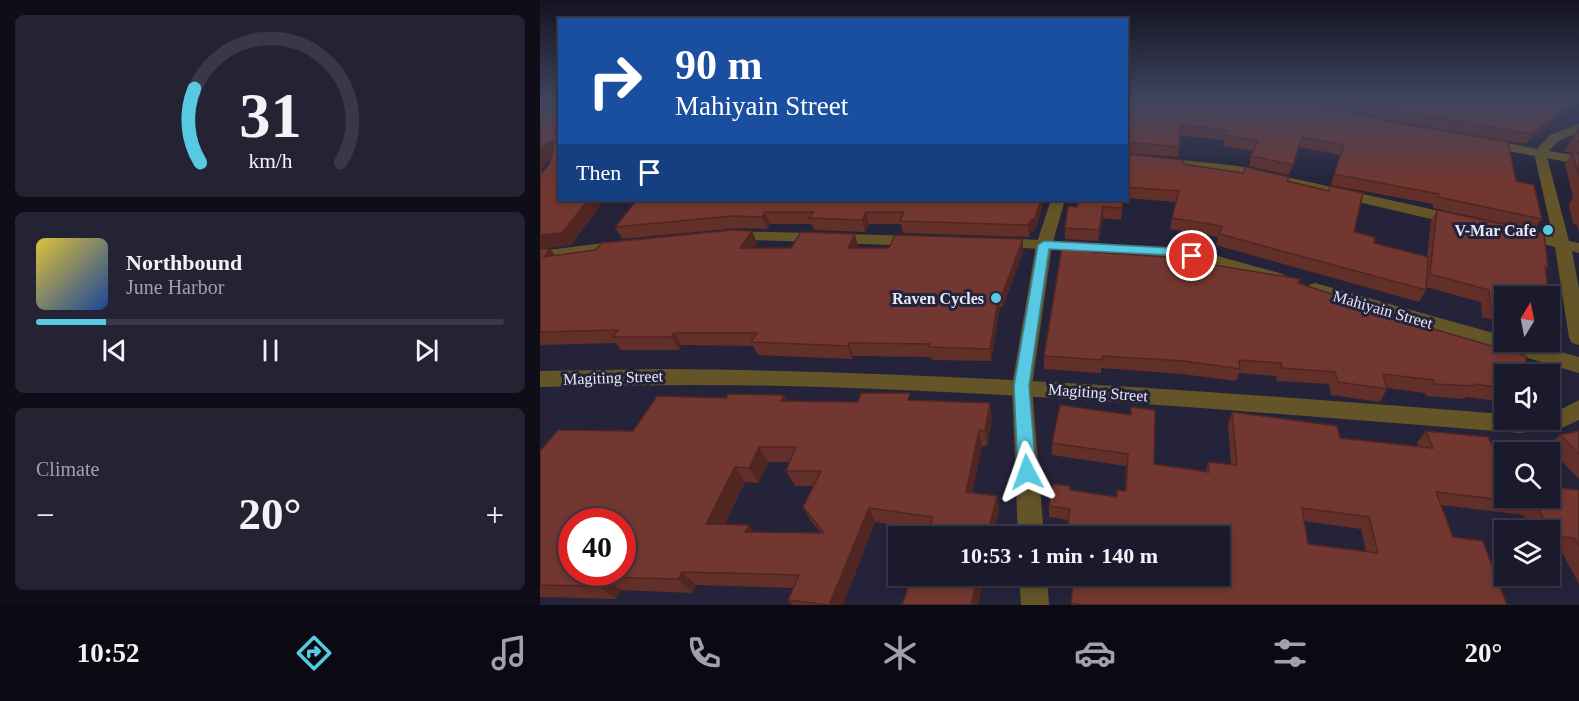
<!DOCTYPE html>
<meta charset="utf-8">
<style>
:root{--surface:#1b1a2c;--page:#242334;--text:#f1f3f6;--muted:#a0a1a9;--line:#393848;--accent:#58c9e3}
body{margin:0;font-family:Georgia,serif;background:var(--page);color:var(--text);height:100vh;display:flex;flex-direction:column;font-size:22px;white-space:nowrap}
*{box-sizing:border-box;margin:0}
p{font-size:20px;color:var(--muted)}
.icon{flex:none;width:33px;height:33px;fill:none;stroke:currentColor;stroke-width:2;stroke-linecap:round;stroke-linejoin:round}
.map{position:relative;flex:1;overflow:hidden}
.panel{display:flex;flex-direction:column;gap:15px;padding:15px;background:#0f0e18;width:540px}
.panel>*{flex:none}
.banner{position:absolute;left:18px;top:18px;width:570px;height:183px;border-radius:0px;box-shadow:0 3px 9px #0003,0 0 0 2px var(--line);background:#1a4fa0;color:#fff;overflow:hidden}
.needle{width:39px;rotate:10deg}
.fabs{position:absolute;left:954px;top:286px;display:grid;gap:12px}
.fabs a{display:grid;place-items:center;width:66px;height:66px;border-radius:0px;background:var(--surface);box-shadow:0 3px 9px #0003,0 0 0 2px var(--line);font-size:30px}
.speed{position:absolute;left:18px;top:508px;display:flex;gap:12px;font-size:30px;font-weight:700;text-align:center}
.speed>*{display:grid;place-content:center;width:78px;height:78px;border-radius:50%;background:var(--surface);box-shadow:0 3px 9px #0003,0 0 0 2px var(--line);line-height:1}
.speed .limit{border:9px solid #d22;background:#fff;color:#111}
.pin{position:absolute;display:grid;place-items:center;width:51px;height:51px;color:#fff;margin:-26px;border:3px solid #fff;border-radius:50%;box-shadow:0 2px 6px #0007}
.me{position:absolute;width:66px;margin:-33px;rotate:356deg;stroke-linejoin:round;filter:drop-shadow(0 0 4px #0008)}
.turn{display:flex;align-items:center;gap:21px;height:126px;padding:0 18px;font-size:27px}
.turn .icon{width:78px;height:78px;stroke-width:2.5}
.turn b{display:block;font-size:42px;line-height:51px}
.then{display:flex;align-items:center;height:57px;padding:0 18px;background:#0003;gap:12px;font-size:22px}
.big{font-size:45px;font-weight:800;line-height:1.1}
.panel .card{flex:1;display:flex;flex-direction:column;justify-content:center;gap:9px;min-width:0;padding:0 21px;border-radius:9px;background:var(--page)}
.panel .dial{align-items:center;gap:0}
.dial svg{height:156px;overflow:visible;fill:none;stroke:var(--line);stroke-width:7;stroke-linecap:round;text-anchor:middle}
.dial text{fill:var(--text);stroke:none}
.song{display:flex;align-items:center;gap:18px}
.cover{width:72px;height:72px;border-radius:9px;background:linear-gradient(135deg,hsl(50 70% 55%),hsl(220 70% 35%))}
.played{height:6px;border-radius:3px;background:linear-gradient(90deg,var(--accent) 15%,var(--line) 15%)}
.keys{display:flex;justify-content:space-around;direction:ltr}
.heat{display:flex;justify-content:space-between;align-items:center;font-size:33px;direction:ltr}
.trip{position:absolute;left:348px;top:526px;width:342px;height:60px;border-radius:0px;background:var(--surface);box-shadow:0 3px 9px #0003,0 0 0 2px var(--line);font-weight:800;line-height:60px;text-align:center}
.menu{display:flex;height:96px;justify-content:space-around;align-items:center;background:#0b0a12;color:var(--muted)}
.menu .icon{width:42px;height:42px}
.menu .on{color:var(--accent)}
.menu b{font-size:27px;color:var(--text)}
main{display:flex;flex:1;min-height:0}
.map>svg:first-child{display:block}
</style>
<main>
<section class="panel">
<div class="card dial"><svg viewBox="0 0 100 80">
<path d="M14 69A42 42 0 1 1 86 69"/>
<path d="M14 69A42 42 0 0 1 11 31" stroke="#58c9e3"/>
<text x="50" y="56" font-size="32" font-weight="700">31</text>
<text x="50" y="72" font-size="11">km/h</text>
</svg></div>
<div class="card">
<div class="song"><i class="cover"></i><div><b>Northbound</b><p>June Harbor</p></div></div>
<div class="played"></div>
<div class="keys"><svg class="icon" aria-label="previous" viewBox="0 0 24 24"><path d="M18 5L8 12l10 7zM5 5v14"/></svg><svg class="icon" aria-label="pause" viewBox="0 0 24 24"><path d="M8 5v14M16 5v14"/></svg><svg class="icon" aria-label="next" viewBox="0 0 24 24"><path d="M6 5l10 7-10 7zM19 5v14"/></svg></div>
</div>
<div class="card"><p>Climate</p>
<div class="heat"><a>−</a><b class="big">20°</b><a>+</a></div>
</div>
</section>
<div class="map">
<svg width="1039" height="605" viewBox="0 0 1039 605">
<rect width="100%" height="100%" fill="#24233a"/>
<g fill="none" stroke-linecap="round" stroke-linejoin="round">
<g fill="#635528" fill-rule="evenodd">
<polygon points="1000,149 1006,153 1029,241 1039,243 1039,253 1032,251 1039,289 1039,345 1032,343 1029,338 1015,247 976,237 974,234 982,229 1013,237 994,153"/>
<polygon points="586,154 698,166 917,215 925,220 917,225 698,174 586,162"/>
<polygon points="190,231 378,236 386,241 378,246 184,239 182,236 184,233"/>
<polygon points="460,238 630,247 674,255 743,274 746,278 743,282 737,283 672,265 630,257 454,246 452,243"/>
<polygon points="79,241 85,243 87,246 85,249 0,261 0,251"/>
<polygon points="775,283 964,336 964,342 984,342 1039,357 1039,373 769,293 766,289 769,285"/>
<path d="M123 369C404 371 684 392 964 414V420H1010V411L1020 410 1039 400V420L1024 427 980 433C736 414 492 392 247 386 164 384 82 385 0 387V371Z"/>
</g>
<g fill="#635528" fill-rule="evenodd">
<polygon points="1039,124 1039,132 1018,141 1009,151 1039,156 1039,164 946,147 940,143 946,139 997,149 1010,135"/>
<polygon points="511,200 525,200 512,245 492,386 504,537 478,537 472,386 496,245"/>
<polygon points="479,576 507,576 509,605 481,605"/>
</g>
</g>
<g fill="#622f29" fill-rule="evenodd">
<path d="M0 100H20V200H64L31 245 0 249ZM11 157 10 163 3 172 1 173 3 166Z"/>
<polygon points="586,100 976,181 1002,219 994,230 893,208 893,204 791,185 800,155 759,147 749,175 709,166 713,151 683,146 684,140 640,135 638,157 586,153"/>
<polygon points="759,100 1038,100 986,144 860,122"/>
<polygon points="1039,127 1039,231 1037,225 1033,224 1029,205 1033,198 1025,164 1031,153 1024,151"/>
<polygon points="586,153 587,154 643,164 747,181 814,232 834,243 887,257 891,221 897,210 1008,267 1006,271 964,297 964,323 942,317 941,302 886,287 886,290 879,302 676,245 678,237 630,229 632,218 636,202 586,198"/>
<polygon points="97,200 504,200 495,230 491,232 489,237 363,233 361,224 329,224 325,232 274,230 271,224 230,224 227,229 198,228 82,239 75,227"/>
<polygon points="583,200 581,220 563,218 558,241 525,239 525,228 537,207"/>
<polygon points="212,231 217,243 214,248 251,248 318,246 317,248 349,248 483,239 483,252 463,307 460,307 451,361 392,360 391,357 313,356 312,359 218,355 213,346 142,345 139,350 81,350 76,343 0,345 0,249 10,249 15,255"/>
<polygon points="556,252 758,283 890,328 987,375 964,375 964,402 926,397 924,399 886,396 885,393 847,388 847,389 840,402 791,395 789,384 737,381 736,376 699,373 696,381 642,374 561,368 561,373 504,369 504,356"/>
<path d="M244 395 247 401 318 402 372 400 452 419 447 446H442L432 493 457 496 459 511 453 537H386L388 530 335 522 303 605H252L248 600 253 588 156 585 152 593 81 590 76 599 0 597V451L93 431 186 398ZM228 462H250L246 471 255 486H274L263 507 271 521 281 533 214 532 185 524 205 482 219 483Z"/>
<path d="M591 407 614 464 666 471 668 462 691 465 688 424 692 412 800 438 879 447 877 443 886 431 964 498 1039 490V584L1020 549 1010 548V531H991L983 515 901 505 913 537 967 605H531L534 576 680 537H527L529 520 509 517V506L530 486V491L576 497 585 491 586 466 512 455V443L590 415ZM764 521 821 529 826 552 768 544Z"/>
<polygon points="1039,431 1039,479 1008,447 1020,435"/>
</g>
<g fill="#502622">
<polygon points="1033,100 1038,100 986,144 992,134"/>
<polygon points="20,124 20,141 14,132"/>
<polygon points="15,141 14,154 3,166 0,175 0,150 7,143"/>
<polygon points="48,200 64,200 31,245 0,249 0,235"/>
<polygon points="501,200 504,200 495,230 491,232 489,237 488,225"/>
<polygon points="563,207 563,218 558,241 559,230"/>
<polygon points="225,212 230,224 227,229 222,217"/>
<polygon points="326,212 329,224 325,232 322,220"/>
<polygon points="212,231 217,243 206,260 200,248"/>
<polygon points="315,234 318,246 311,260 308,248"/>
<polygon points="483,239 483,252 463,307 462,295"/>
<polygon points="10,249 19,261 4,257"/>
<polygon points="459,294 460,307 451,361 450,349"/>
<polygon points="134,333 142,345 139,350 131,337"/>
<polygon points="309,343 313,356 312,359 308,346"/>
<polygon points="244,395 252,411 241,401"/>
<polygon points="450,403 452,419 447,446 445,431"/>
<polygon points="439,430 442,446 429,507 426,492"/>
<polygon points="219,447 228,462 219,483 209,468"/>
<polygon points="195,467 205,482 178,538 166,524"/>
<polygon points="457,496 459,511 453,537 447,537"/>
<polygon points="329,508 335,522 303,605 289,605"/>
<polygon points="209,525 219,539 205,532"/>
<polygon points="142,572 156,585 152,593 138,579"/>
<polygon points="438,576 444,576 438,605 431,605"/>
<polygon points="64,577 81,590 76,599 59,586"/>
</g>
<g fill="#723730" stroke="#502622" stroke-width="1.5" fill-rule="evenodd">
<polygon points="15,100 20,100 20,124 14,132 20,131 20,200 48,200 22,233 0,235 0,173 3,172 10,163 15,141 7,143 0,150 0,105 14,104"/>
<polygon points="586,100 755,100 864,124 968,142 976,181 994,185 1002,219 898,197 899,194 794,174 804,145 762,137 753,165 711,156 718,141 685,135 687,130 641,125 639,147 586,142"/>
<polygon points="806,100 1033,100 992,134 864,112"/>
<polygon points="1039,128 1039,142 1032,140"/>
<polygon points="1032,152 1039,153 1039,176"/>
<polygon points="586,153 587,154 643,160 643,164 703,173 706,167 749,177 747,181 789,191 790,186 823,193 814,232 835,237 834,243 888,257 886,290 679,234 682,226 632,218 639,191 586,187"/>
<polygon points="97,200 501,200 495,218 491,220 488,225 360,221 364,212 326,212 322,220 269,218 273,212 225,212 222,217 192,216 75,227"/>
<polygon points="539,200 583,200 582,208 563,207 559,230 525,228 528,206 537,207"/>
<polygon points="897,210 1004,233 1008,267 1005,266 1009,297 964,297 964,309 950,305 949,290 890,274"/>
<polygon points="192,230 212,231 200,248 251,248 261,232 315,234 308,248 349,248 355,235 483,239 462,295 459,294 450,349 389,347 390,344 309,343 308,346 211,342 217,333 134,333 131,337 72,337 78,330 0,332 0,249 10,249 4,257 55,250 62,243"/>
<polygon points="523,241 556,243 554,252 625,257 760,279 758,283 890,326 890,328 986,356 987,375 980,374 980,375 964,375 964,388 934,384 934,386 894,384 894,380 843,374 847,389 798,382 795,372 742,368 741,363 699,360 700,369 645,361 562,356 562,360 504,356"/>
<polygon points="1010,298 1013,322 1010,321"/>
<path d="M321 393H370L368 400 450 403 445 431 439 430 426 492 457 496 447 537H386L393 517 329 508 289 605 248 600 259 575 142 572 138 579 64 577 59 586 0 585V451L18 430 93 431 117 396 186 398 188 394 244 395 241 401 318 402ZM219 447H256L246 471H281L263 507 284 533 205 532 209 525 166 524 195 467 209 468ZM32 522H82V573H32Z"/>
<path d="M520 405 591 415V407L615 410 614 464 669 472 668 462 697 465 692 412 797 426 800 438 893 448 886 431 948 437 964 470V498H1010V487L1039 490V546L1034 538 1013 536 996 504 896 492 913 537 943 541 967 605H542L531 603 534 576H680V537H539V535L527 533 530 509 509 506 513 484 530 486V490L577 497V490L586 491 588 454 512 443ZM762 508 829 517 838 553 768 544Z"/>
<polygon points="1039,431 1039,454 1020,435"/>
<polygon points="372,576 438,576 431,605 362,605"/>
</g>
<linearGradient id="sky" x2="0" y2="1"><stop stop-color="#141320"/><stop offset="0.54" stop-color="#3f4560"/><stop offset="1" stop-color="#3f4560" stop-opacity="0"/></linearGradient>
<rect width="1039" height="185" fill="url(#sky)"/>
<polygon fill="#58c9e3" stroke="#398394" stroke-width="1.5" points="504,241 630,248 656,253 658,256 652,260 630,255 509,249 489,386 496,472 493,478 487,481 480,478 478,472 474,386 498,245"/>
<g fill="#58c9e3" stroke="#24233a" stroke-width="2">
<circle cx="1008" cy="230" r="6"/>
<circle cx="456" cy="298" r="6"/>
</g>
<g text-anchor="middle" stroke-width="6" stroke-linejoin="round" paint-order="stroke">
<g font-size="16" font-weight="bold" fill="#e7e8f7" stroke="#24233a" text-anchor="end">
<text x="996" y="236">V-Mar Cafe</text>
<text x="444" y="304">Raven Cycles</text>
</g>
<g font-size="16" fill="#e7e8f7" stroke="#24233a">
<text transform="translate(843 309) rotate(16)" y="6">Mahiyain Street</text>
<text transform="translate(73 377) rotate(-2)" y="6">Magiting Street</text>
<text transform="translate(558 392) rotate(4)" y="6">Magiting Street</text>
</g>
</g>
</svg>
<div class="fabs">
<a><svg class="needle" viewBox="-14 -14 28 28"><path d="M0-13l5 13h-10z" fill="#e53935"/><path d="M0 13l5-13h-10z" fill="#a0a1a9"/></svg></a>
<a><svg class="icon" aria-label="sound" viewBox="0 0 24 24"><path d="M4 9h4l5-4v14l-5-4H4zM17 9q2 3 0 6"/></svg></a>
<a><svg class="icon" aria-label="search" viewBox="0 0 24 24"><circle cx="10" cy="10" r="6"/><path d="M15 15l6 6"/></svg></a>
<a><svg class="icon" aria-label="layers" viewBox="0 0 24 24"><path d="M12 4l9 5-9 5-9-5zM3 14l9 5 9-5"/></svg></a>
</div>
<div class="speed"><div class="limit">40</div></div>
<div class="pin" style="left:652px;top:256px;background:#d93025"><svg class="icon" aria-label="arrive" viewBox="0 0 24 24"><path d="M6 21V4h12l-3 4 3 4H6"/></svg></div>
<svg class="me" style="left:487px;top:472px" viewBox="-20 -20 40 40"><path d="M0-17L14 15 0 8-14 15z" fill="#58c9e3" stroke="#fff" stroke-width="4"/></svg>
<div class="trip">10:53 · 1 min · 140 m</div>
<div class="banner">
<div class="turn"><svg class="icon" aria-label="right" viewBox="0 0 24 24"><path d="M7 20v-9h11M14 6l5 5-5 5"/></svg><div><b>90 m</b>Mahiyain Street</div></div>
<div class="then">Then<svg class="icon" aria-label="arrive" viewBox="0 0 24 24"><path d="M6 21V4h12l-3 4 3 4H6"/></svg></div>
</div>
</div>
</main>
<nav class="menu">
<b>10:52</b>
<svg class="icon on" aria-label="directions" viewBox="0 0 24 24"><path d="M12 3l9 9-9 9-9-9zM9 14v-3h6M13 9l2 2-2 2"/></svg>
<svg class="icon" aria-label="music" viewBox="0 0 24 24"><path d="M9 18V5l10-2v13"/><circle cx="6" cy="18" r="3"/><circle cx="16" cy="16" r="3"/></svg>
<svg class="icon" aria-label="phone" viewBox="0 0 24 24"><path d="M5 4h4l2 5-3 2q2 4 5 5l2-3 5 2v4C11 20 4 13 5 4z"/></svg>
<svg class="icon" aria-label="climate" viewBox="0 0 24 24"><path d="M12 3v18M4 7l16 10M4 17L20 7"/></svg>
<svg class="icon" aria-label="car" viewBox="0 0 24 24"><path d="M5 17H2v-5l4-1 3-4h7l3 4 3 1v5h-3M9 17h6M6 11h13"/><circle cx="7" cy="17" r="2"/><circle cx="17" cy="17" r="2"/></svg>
<svg class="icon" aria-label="filters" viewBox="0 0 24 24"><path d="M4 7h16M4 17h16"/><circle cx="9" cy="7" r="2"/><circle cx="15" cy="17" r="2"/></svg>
<b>20°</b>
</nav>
